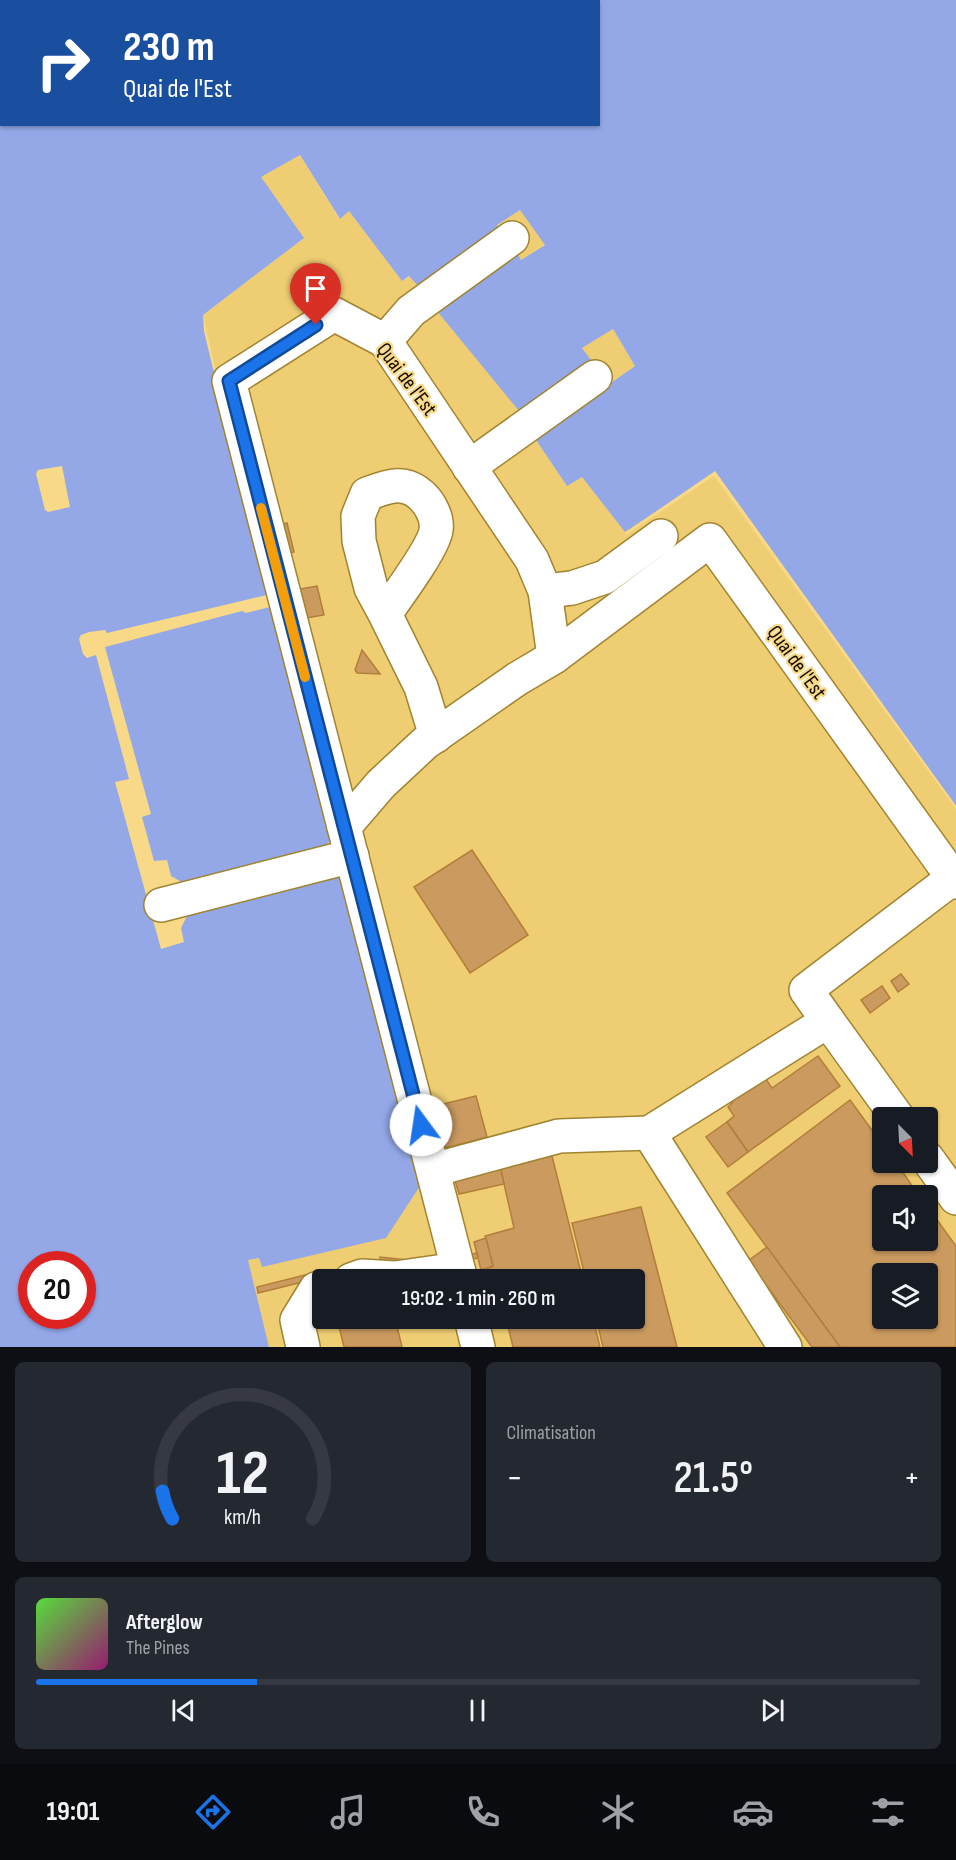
<!DOCTYPE html>
<html lang="fr">
<meta charset="utf-8">
<style>
:root{--surface:#171b24;--page:#242831;--text:#f1f3f6;--muted:#9ea1a6;--line:#363941;--accent:#1a73e8}
body{margin:0;font-family:"Sofia Sans Condensed",sans-serif;background:var(--page);color:var(--text);height:100vh;display:flex;flex-direction:column;font-size:22px;white-space:nowrap}
*{box-sizing:border-box;margin:0}
p{font-size:20px;color:var(--muted)}
.icon{flex:none;width:33px;height:33px;fill:none;stroke:currentColor;stroke-width:2;stroke-linecap:round;stroke-linejoin:round}
.map{position:relative;height:1347px;overflow:hidden}
.sheet{display:flex;flex-direction:column;gap:15px;padding:15px;background:#0d0f14;flex:1}
.sheet>*{flex:none}
.guide{position:absolute;left:0px;top:0px;width:600px;height:126px;box-shadow:0 2px 4px #0004;background:#1a4fa0;color:#fff;overflow:hidden}
.needle{width:39px;rotate:156deg}
.controls{position:absolute;left:872px;top:1107px;display:grid;gap:12px}
.controls a{display:grid;place-items:center;width:66px;height:66px;border-radius:6px;background:var(--surface);box-shadow:0 2px 4px #0004;font-size:30px}
.speed{position:absolute;left:18px;top:1251px;display:flex;gap:12px;font-size:30px;font-weight:700;text-align:center}
.speed>*{display:grid;place-content:center;width:78px;height:78px;border-radius:50%;background:var(--surface);box-shadow:0 2px 4px #0004;line-height:1}
.speed .limit{border:9px solid #d22;background:#fff;color:#111}
.pin{position:absolute;display:grid;place-items:center;width:51px;height:51px;color:#fff;margin:-62px -26px;border-radius:50% 50% 50% 0;rotate:-45deg;box-shadow:0 0 6px #0007}
.pin .icon{rotate:45deg}
.me{position:absolute;width:66px;margin:-33px;rotate:346deg;stroke-linejoin:round;filter:drop-shadow(0 0 4px #0008)}
.turn{display:flex;align-items:center;gap:21px;height:126px;padding:0 24px;font-size:27px}
.turn .icon{width:78px;height:78px;stroke-width:2.5}
.turn b{display:block;font-size:42px;line-height:51px}
.big{font-size:45px;font-weight:600;line-height:1.1}
.sheet .widget{flex:1;display:flex;flex-direction:column;justify-content:center;gap:9px;min-width:0;padding:0 21px;border-radius:9px;background:var(--page)}
.sheet .dial{align-items:center;gap:0}
.dial svg{height:156px;overflow:visible;fill:none;stroke:var(--line);stroke-width:7;stroke-linecap:round;text-anchor:middle}
.dial text{fill:var(--text);stroke:none}
.song{display:flex;align-items:center;gap:18px}
.cover{width:72px;height:72px;border-radius:9px;background:linear-gradient(135deg,hsl(110 70% 55%),hsl(320 70% 35%))}
.played{height:6px;border-radius:3px;background:linear-gradient(90deg,var(--accent) 25%,var(--line) 25%)}
.keys{display:flex;justify-content:space-around;direction:ltr}
.heat{display:flex;justify-content:space-between;align-items:center;font-size:33px;direction:ltr}
.sheet .tiles{flex:1;display:grid;gap:15px;grid-template-columns:1fr 1fr}
.widget:last-child{grid-column:span 2}
.trip{position:absolute;left:312px;top:1269px;width:333px;height:60px;border-radius:6px;background:var(--surface);box-shadow:0 2px 4px #0004;font-weight:600;line-height:60px;text-align:center}
.tab-bar{display:flex;height:96px;justify-content:space-around;align-items:center;background:#090b0e;color:var(--muted)}
.tab-bar .icon{width:42px;height:42px}
.tab-bar .active{color:var(--accent)}
.tab-bar b{font-size:27px;color:var(--text)}
.map>svg:first-child{display:block}
</style>
<div class="map">
<svg width="956" height="1347" viewBox="0 0 956 1347">
<rect width="100%" height="100%" fill="#f7d987"/>
<path fill="#efce73" fill-rule="evenodd" d="M300 155 339 219 349 211 402 281 500 230 497 225 520 210 545 244 521 260 516 254 590 360 582 348 613 329 635 366 534 437 567 486 582 477 625 532 715 471 956 806V1347H269L248 1260 259 1258 262 1267 339 874 332 839 267 595 203 315 303 239 260 177ZM882 1118H927V1162H882ZM882 1196H927V1240H882ZM882 1274H927V1318H882ZM322 1280H634V1318H322Z"/>
<path fill="#94a8e8" fill-rule="evenodd" d="M0 0H956V806L715 472 625 532 582 477 567 486 534 437 635 366 613 329 582 348 591 360 519 411 437 311 517 253 521 260 545 245 520 210 497 225 500 231 420 288 409 276 402 281 349 211 340 219 300 155 261 177 304 238 203 315 204 331 267 595 332 839 339 874 420 1186 386 1238 262 1267 259 1258 248 1260 269 1347H0ZM2 2H598V124H2ZM32 1264H82V1316H32Z"/>
<g fill="#f7d987">
<polygon points="62,466 70,507 48,512 45,510 36,474 38,470"/>
<polygon points="715,471 956,806 956,809 714,476 626,535 625,533"/>
<polygon points="267,595 270,607 246,613 242,611 105,647 151,814 142,817 154,861 167,860 171,876 185,884 321,850 332,839 339,874 189,912 181,928 184,942 161,949 115,782 129,779 96,655 87,658 83,654 79,639 81,635 89,632 105,630 107,633"/>
</g>
<g fill="#ca9a5f" stroke="#b37e3a" stroke-width="1.5" fill-rule="evenodd">
<polygon points="287,523 294,552 277,556 269,528"/>
<polygon points="317,586 324,615 301,619 294,590"/>
<polygon points="362,650 380,674 357,673 355,670"/>
<polygon points="472,850 528,935 470,973 414,887"/>
<polygon points="901,974 909,984 898,992 891,981"/>
<polygon points="882,986 890,998 870,1013 861,1000"/>
<polygon points="818,1056 840,1086 748,1152 727,1122 734,1116 728,1107 733,1102 731,1098 763,1075 772,1088"/>
<polygon points="476,1096 487,1137 446,1148 435,1106"/>
<path d="M850 1100 882 1144V1162H896L919 1196H882V1240H927V1206L956 1246V1347H840L727 1193ZM882 1274H927V1318H882Z"/>
<polygon points="727,1122 748,1152 728,1167 706,1137"/>
<polygon points="552,1156 583,1280 496,1280 495,1274 490,1275 488,1268 493,1266 485,1236 514,1228 500,1166"/>
<polygon points="500,1166 504,1184 459,1194 454,1177"/>
<polygon points="641,1207 677,1347 603,1347 596,1318 634,1318 634,1280 586,1280 572,1223"/>
<polygon points="486,1238 493,1266 481,1270 474,1242"/>
<polygon points="767,1247 840,1347 812,1347 748,1261"/>
<polygon points="477,1253 478,1258 438,1268 381,1262 380,1257 437,1263"/>
<polygon points="325,1270 327,1276 258,1293 257,1287"/>
<polygon points="337,1318 395,1318 402,1347 344,1347"/>
<polygon points="506,1318 593,1318 600,1347 513,1347"/>
</g>
<g fill="none" stroke-linecap="round" stroke-linejoin="round">
<defs>
<g id="minor">
<polyline points="385,341 411,311 512,238"/>
<polyline points="469,467 595,377"/>
<polyline points="545,591 572,588 605,577 661,536"/>
<path d="M385 614 371 588 359 541 358 516 367 494C388 486 405 479 423 497 430 504 438 518 436 530 434 547 396 598 385 614L421 687 436 736"/>
<polyline points="344,827 381,784 425,743 517,679 554,657"/>
<polyline points="161,905 352,856"/>
<polyline points="828,1021 898,1118"/>
<polyline points="927,1158 956,1198"/>
<polyline points="433,1170 559,1136 649,1133"/>
<polyline points="351,1280 362,1276 395,1278 458,1269"/>
<polyline points="461,1280 229,381 334,314 385,341 532,560 545,591 554,657 710,540 956,882"/>
<polyline points="471,1318 478,1347"/>
<polyline points="303,1347 297,1320 316,1289 322,1287"/>
<polyline points="785,1347 649,1133 828,1021 806,990 953,878"/>
</g>
</defs>
<use href="#minor" stroke="#a08430" stroke-width="36"/>
<use href="#minor" stroke="#fff" stroke-width="33"/>
</g>
<g fill="none" stroke-linecap="round" stroke-linejoin="round">
<defs>
<polyline id="route" points="316,325 229,381 421,1125"/>
</defs>
<use href="#route" stroke="#114b97" stroke-width="15"/>
<use href="#route" stroke="#1a73e8" stroke-width="10"/>
<polyline stroke="#f59e0b" stroke-width="10" points="261,508 305,677"/>
</g>
<g text-anchor="middle" stroke-width="4.5" stroke-linejoin="round" paint-order="stroke">
<g font-size="21" fill="#130b00" stroke="#f7d987">
<text transform="translate(407 379) rotate(53)" y="7">Quai de l'Est</text>
<text transform="translate(797 662) rotate(54)" y="7">Quai de l'Est</text>
</g>
</g>
</svg>
<div class="controls">
<a><svg class="needle" viewBox="-14 -14 28 28"><path d="M0-13l5 13h-10z" fill="#e53935"/><path d="M0 13l5-13h-10z" fill="#9ea1a6"/></svg></a>
<a><svg class="icon" aria-label="sound" viewBox="0 0 24 24"><path d="M4 9h4l5-4v14l-5-4H4zM17 9q2 3 0 6"/></svg></a>
<a><svg class="icon" aria-label="layers" viewBox="0 0 24 24"><path d="M12 4l9 5-9 5-9-5zM3 14l9 5 9-5"/></svg></a>
</div>
<div class="speed"><div class="limit">20</div></div>
<div class="pin" style="left:316px;top:325px;background:#d93025"><svg class="icon" aria-label="arrive" viewBox="0 0 24 24"><path d="M6 21V4h12l-3 4 3 4H6"/></svg></div>
<svg class="me" style="left:421px;top:1125px" viewBox="-20 -20 40 40"><circle r="19" fill="#fff"/><path d="M0-13L10 11 0 6-10 11z" fill="#1a73e8"/></svg>
<div class="trip">19:02 · 1 min · 260 m</div>
<div class="guide">
<div class="turn"><svg class="icon" aria-label="right" viewBox="0 0 24 24"><path d="M7 20v-9h11M14 6l5 5-5 5"/></svg><div><b>230 m</b>Quai de l'Est</div></div>
</div>
</div>
<section class="sheet">
<div class="tiles">
<div class="widget dial"><svg viewBox="0 0 100 80">
<path d="M14 69A42 42 0 1 1 86 69"/>
<path d="M14 69A42 42 0 0 1 9 55" stroke="#1a73e8"/>
<text x="50" y="56" font-size="32" font-weight="700">12</text>
<text x="50" y="72" font-size="11">km/h</text>
</svg></div>
<div class="widget"><p>Climatisation</p>
<div class="heat"><a>−</a><b class="big">21.5°</b><a>+</a></div>
</div>
<div class="widget">
<div class="song"><i class="cover"></i><div><b>Afterglow</b><p>The Pines</p></div></div>
<div class="played"></div>
<div class="keys"><svg class="icon" aria-label="previous" viewBox="0 0 24 24"><path d="M18 5L8 12l10 7zM5 5v14"/></svg><svg class="icon" aria-label="pause" viewBox="0 0 24 24"><path d="M8 5v14M16 5v14"/></svg><svg class="icon" aria-label="next" viewBox="0 0 24 24"><path d="M6 5l10 7-10 7zM19 5v14"/></svg></div>
</div>
</div>
</section>
<nav class="tab-bar">
<b>19:01</b>
<svg class="icon active" aria-label="directions" viewBox="0 0 24 24"><path d="M12 3l9 9-9 9-9-9zM9 14v-3h6M13 9l2 2-2 2"/></svg>
<svg class="icon" aria-label="music" viewBox="0 0 24 24"><path d="M9 18V5l10-2v13"/><circle cx="6" cy="18" r="3"/><circle cx="16" cy="16" r="3"/></svg>
<svg class="icon" aria-label="phone" viewBox="0 0 24 24"><path d="M5 4h4l2 5-3 2q2 4 5 5l2-3 5 2v4C11 20 4 13 5 4z"/></svg>
<svg class="icon" aria-label="climate" viewBox="0 0 24 24"><path d="M12 3v18M4 7l16 10M4 17L20 7"/></svg>
<svg class="icon" aria-label="car" viewBox="0 0 24 24"><path d="M5 17H2v-5l4-1 3-4h7l3 4 3 1v5h-3M9 17h6M6 11h13"/><circle cx="7" cy="17" r="2"/><circle cx="17" cy="17" r="2"/></svg>
<svg class="icon" aria-label="filters" viewBox="0 0 24 24"><path d="M4 7h16M4 17h16"/><circle cx="9" cy="7" r="2"/><circle cx="15" cy="17" r="2"/></svg>
</nav>
